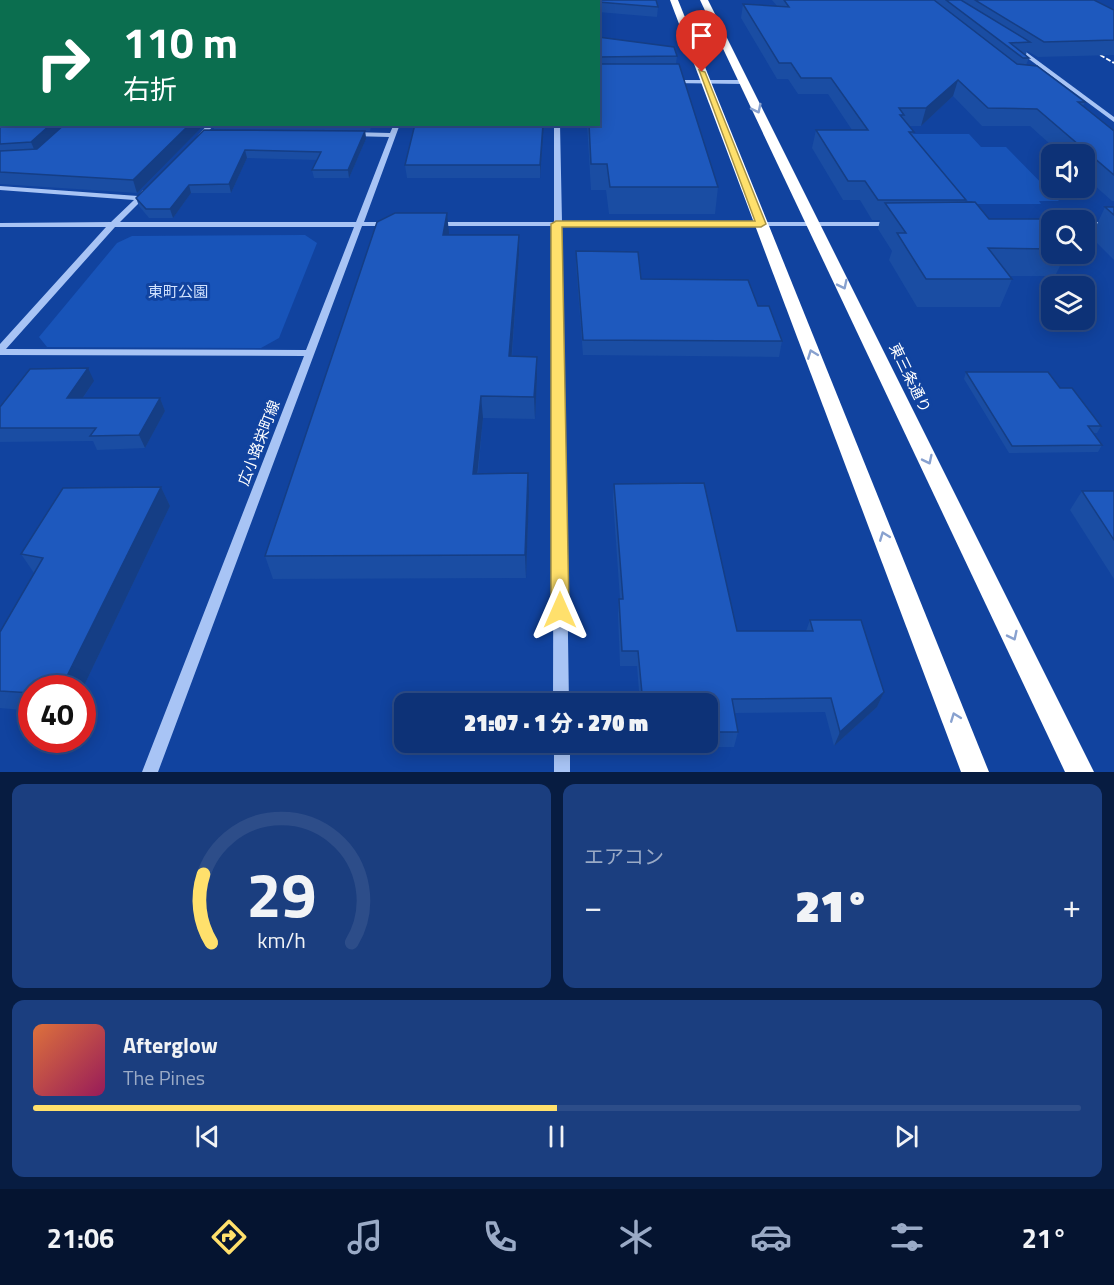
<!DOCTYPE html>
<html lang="ja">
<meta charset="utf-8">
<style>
:root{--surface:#0d3277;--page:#1b3e7f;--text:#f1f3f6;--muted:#9aaac6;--line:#2d4d89;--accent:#ffe06c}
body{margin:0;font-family:"Titillium Web","Noto Sans JP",sans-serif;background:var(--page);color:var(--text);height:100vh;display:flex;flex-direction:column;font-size:22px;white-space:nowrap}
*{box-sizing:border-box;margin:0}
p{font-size:20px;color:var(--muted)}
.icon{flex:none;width:33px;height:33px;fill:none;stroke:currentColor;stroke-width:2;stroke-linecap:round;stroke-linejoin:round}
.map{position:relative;height:772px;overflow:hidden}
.side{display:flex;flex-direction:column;gap:12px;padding:12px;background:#071c41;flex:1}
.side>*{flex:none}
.hud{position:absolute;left:0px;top:0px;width:600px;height:126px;box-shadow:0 3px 15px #0003,0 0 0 2px var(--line);background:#0b6e4f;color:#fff;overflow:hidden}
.buttons{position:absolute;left:1041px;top:144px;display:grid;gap:12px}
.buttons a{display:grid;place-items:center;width:54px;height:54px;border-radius:12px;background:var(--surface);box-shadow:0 3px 15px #0003,0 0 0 2px var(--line);font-size:30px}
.speed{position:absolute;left:18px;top:675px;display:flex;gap:12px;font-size:30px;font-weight:700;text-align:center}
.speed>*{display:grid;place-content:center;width:78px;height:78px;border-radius:50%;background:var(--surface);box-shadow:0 3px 15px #0003,0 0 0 2px var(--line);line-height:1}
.speed .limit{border:9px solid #d22;background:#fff;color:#111}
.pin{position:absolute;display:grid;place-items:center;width:51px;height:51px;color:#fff;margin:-62px -26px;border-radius:50% 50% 50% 0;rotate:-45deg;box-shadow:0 0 6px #0007}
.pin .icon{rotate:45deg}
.me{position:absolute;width:66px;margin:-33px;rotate:0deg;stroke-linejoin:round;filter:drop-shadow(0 0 4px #0008)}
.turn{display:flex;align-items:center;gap:21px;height:126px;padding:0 24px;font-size:27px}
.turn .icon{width:78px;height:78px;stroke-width:2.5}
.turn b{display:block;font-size:42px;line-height:51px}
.big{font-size:45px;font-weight:800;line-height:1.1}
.side .tile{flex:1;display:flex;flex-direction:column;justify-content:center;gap:9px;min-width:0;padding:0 21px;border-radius:12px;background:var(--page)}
.side .dial{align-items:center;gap:0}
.dial svg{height:156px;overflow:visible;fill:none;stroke:var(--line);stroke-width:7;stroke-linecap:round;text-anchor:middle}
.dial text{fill:var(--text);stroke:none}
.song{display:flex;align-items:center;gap:18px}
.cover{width:72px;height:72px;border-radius:9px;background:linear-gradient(135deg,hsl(20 70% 55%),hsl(330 70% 35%))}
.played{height:6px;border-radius:3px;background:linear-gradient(90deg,var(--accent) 50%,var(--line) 50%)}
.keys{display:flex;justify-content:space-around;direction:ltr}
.heat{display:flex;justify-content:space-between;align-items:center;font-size:33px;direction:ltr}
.side .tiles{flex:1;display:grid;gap:12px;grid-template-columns:1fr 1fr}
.tile:last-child{grid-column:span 2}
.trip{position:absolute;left:394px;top:693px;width:324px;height:60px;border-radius:12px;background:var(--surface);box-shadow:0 3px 15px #0003,0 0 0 2px var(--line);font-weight:800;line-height:60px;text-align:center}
.tabs{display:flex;height:96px;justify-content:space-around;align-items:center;background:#051430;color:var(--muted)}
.tabs .icon{width:42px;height:42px}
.tabs .selected{color:var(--accent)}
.tabs b{font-size:27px;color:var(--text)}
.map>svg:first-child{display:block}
</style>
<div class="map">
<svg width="1114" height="772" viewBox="0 0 1114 772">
<rect width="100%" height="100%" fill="#11439f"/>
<g fill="#1854b9">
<polygon points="903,134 969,134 981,147 1006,147 1059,201 1039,201 1041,204 975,204 972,201 956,201"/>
<polygon points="305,235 317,243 279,338 261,348 47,347 39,337 117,243 132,236"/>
</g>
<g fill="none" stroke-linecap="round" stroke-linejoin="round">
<g fill="#a8c4f5" fill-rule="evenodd">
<polygon points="441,0 445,0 440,2"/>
<polygon points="1014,46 1018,46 1114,117 1114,122 1014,48"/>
<polygon points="2,79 2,83 0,84 0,80"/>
<polygon points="672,80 744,80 747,82 744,84 670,83 670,81"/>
<polygon points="208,124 215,124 199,141 195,141 195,139"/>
<path d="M394 124H400L364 222H390L394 224 390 226H362L158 772H142L304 356 0 355V344L106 227H0V223L111 222 134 200 0 190V186L138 196 143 190H149L150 192 120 222H356L389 137 351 136 348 134 351 132 390 133ZM115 227H354L306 350 6 349Z"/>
<polygon points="554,124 560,124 562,222 894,222 898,224 894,226 562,226 569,704 553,704 554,226 435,226 431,224 435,222 554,222"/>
<polygon points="1029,222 1052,222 1052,226 1032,226 1028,224"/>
<rect x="1084" y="222" width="30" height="4"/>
<rect x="554" y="742" width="16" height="30"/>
</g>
<g fill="#fff" fill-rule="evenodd">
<polygon points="670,0 678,0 989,772 961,772"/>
<polygon points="700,0 708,0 1094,772 1065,772"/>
</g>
<polyline stroke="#fff" stroke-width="2" stroke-dasharray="5 2" stroke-linecap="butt" points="1088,48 1114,63"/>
</g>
<g fill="#1a4da3">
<polygon points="444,0 656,0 658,7 657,17 598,12 598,2 443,2"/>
<polygon points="772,0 1094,0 1114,10 1114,55 1038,57 1027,51 1026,55 1029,58 1026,65 1085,102 1083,106 1114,131 1114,201 1112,201 1084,176 1084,154 1061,154 1030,126 982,126 953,96 921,126 909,126 914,132 912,136 966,200 965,202 989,219 1052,231 1052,254 1066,254 1055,276 1010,276 1012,279 1000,307 917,307 889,260 892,251 878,229 880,220 872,220 860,200 843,200 812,148 816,130 852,130 828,94 798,94 788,79 777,79 741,18 743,4 777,6"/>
<polygon points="598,37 677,56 676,64 718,187 715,214 609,214 606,190 591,190 587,124 598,124"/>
<polygon points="0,96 2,124 205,124 137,193 0,184 0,185"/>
<polygon points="213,124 372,124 370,131 214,129"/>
<polygon points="544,124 540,178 407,178 405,165"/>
<polygon points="204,130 365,131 366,139 349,178 314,178 312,170 317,160 247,158 231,193 191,193 173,218 149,218 139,206 136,198"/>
<polygon points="1105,207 1114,207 1114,260 1091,237"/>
<polygon points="449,233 448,235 519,235 519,255 512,357 537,357 537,379 535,419 483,418 478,474 529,496 526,578 273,579 265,556"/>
<polygon points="576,251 641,279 758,306 782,341 779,357 583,355 576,265"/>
<polygon points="966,372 1060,388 1101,426 1097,433 1093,433 1102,445 1098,452 1009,453 964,379"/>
<polygon points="94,381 83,398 160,398 165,411 145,448 97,450 93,441 0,442 0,407"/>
<polygon points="614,484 737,631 806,631 810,620 884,692 877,707 834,746 825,712 734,713 738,732 734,747 644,747 644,742 708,742 708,704 640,704 637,666 620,666 618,615 619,599 620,599 613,499"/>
<polygon points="161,487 170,506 82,690 82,688 32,688 32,711 0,708 0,632 34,573 21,554"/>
<polygon points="1082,491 1114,491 1114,579 1070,510"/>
</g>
<g fill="#153e85">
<polygon points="2,53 2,66 0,67 0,54"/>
<polygon points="958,80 953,96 921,126 926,108"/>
<polygon points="51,124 69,124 36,154 31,142"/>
<polygon points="190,124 205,124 137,193 133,180"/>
<polygon points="543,124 544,124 540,178 540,165"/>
<polygon points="365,131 366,139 349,178 348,170"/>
<polygon points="245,150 247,158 231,193 229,184"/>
<polygon points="189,185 191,193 173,218 170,209"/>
<polygon points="447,213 449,233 445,255 443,235"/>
<polygon points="519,235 519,255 510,378 509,356"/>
<polygon points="537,357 537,379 535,419 534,397"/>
<polygon points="88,368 94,381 74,411 67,398"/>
<polygon points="481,396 483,418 475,496 473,474"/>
<polygon points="160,398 165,411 145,448 139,435"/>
<polygon points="528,473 529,496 526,578 525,555"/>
<polygon points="161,487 170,506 82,690 82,688 61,688"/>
<polygon points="884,692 877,707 834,746 840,732"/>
</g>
<g fill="#1e59be" stroke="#153e85" stroke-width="1.5">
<polygon points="0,0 420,0 419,2 2,2 2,53 0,54"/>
<polygon points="444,0 527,0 527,2 443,2"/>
<polygon points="571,0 656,0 658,7 598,2"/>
<polygon points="784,0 934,0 1017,64 1037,66 1085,102 1078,102 1114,131 1114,175 1037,109 988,108 958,80 926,108 899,108 904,115 900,115 914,132 909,132 966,200 878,200 865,181 848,181 816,130 868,130 831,78 801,78 791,63 779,63 743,4 789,7"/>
<polygon points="946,0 961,0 1030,42 1010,43 1029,58 1023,58"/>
<polygon points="975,0 1094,0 1114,10 1114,40 1044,42"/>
<polygon points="598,37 674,47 677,56 598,57"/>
<polygon points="599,64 679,64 718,187 610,187 607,164 591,164 589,124 598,124"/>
<polygon points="0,96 2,96 2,124 51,124 31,142 0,144"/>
<polygon points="65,124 190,124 133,180 0,172 0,151 37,149"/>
<polygon points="415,124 543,124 540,165 405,165"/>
<polygon points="204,130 365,131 348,170 312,170 321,152 245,150 229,184 189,185 170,209 146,209 136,198"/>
<polygon points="975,202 989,219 1040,219 1052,231 1052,249 988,248 1012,279 926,279 897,233 906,233 885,203"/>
<polygon points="1105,207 1114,207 1114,215"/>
<polygon points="395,213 447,213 443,235 519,235 509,356 537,357 534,397 481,396 473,474 528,473 525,555 265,556 377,222"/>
<polygon points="576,251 638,252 641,279 748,280 758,306 769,306 782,341 583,340"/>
<polygon points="88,368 67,398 160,398 139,435 90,436 96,428 0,428 0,407 30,369"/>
<polygon points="966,372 1048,372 1060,388 1072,388 1101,426 1088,426 1102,445 1012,446"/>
<polygon points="704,483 737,631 813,631 810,620 861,620 884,692 840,732 831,698 732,699 738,732 708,732 708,704 643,704 638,651 622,651 619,599 623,599 614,484"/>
<polygon points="161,487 61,688 32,688 32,693 0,691 0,632 43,558 21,554 63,488"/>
<polygon points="1082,491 1114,491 1114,540"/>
</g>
<defs><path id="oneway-chevron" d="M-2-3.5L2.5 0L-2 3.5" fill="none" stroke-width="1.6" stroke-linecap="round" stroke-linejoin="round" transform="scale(1.5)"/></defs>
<g stroke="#88a1cf">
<use href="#oneway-chevron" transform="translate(757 109) rotate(64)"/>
<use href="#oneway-chevron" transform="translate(843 285) rotate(64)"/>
<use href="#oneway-chevron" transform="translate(812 354) rotate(-111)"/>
<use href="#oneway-chevron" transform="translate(928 460) rotate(64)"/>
<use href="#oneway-chevron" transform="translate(884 536) rotate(-111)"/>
<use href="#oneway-chevron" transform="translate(1013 636) rotate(64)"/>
<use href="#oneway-chevron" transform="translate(955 717) rotate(-111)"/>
</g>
<polygon fill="#ffe06c" stroke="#a69246" stroke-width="1.5" points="699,70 705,72 766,224 761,227 562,227 569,610 567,616 560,618 554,616 551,610 551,224 556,221 755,221"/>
<g text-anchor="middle" stroke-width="6" stroke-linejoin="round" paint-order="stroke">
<g font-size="15" fill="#d1e2fe" stroke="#11439f">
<text x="178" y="297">東町公園</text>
</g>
<g font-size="15" fill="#fff" stroke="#11439f">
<text transform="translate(910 378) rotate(64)" y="5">東三条通り</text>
<text transform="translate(259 443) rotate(-69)" y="5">広小路栄町線</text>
</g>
</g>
</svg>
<div class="buttons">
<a><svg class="icon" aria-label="sound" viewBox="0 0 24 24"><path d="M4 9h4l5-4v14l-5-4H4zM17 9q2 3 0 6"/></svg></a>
<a><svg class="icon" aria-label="search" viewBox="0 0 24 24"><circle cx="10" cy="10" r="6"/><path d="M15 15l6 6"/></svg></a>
<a><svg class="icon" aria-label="layers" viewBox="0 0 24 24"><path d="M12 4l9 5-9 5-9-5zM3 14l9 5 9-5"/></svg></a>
</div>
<div class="speed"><div class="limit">40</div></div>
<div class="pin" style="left:702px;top:72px;background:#d93025"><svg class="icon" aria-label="arrive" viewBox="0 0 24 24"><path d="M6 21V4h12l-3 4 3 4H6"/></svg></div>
<svg class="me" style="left:560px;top:610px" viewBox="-20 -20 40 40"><path d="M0-17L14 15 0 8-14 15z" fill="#ffe06c" stroke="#fff" stroke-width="4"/></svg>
<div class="trip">21:07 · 1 分 · 270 m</div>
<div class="hud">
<div class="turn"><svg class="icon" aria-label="right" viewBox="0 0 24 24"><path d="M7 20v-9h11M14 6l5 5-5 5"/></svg><div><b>110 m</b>右折</div></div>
</div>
</div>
<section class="side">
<div class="tiles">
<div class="tile dial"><svg viewBox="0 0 100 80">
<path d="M14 69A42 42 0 1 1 86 69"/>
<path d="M14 69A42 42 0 0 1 10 34" stroke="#ffe06c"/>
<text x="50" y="56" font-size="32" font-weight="700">29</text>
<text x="50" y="72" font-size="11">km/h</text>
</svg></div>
<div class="tile"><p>エアコン</p>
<div class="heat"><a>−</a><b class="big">21°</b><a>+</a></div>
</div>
<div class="tile">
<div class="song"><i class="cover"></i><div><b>Afterglow</b><p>The Pines</p></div></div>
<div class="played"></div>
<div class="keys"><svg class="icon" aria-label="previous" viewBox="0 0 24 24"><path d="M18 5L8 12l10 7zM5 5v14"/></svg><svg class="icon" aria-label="pause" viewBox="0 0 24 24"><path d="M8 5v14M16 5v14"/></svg><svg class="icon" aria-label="next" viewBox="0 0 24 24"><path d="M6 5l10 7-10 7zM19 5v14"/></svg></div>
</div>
</div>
</section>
<nav class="tabs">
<b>21:06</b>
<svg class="icon selected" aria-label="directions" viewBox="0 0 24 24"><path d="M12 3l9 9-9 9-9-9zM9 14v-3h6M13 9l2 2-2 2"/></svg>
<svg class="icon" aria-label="music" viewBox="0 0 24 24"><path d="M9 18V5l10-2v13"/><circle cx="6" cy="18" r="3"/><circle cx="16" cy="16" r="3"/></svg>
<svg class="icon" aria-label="phone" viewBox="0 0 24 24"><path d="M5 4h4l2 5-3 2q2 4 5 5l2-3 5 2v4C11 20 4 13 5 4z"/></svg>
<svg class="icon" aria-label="climate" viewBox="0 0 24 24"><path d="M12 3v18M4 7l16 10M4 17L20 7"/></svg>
<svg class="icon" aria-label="car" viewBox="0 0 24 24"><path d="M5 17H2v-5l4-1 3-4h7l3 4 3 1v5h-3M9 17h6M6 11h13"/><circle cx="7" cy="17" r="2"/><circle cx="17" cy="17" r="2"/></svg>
<svg class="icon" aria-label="filters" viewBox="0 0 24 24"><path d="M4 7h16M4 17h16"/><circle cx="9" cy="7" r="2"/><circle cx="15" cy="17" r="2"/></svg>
<b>21°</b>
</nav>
